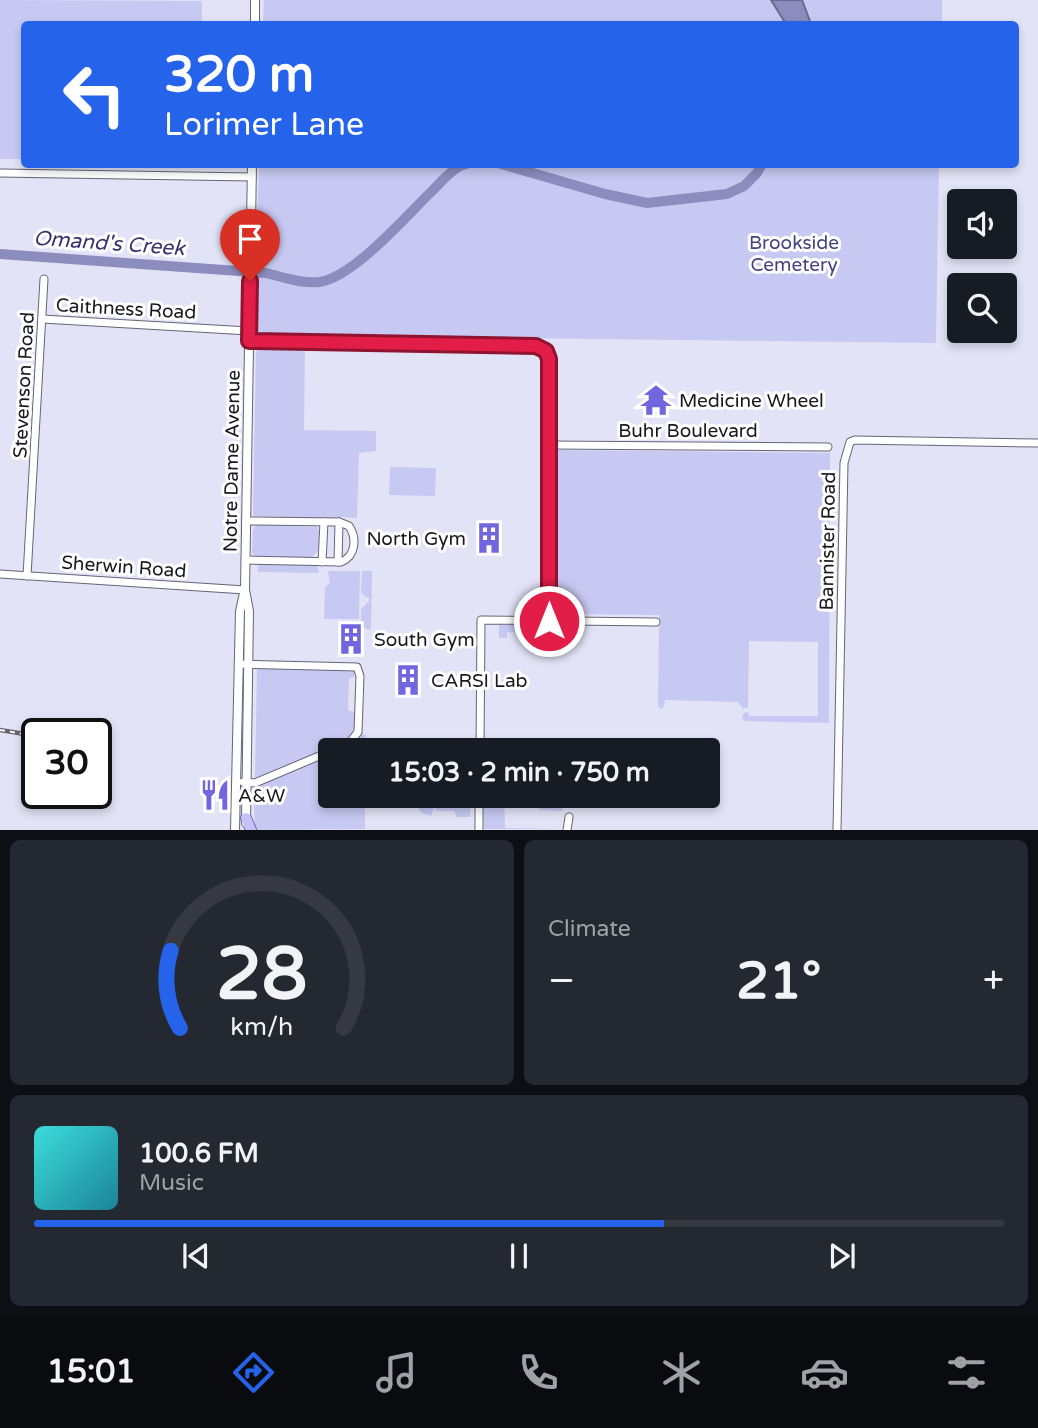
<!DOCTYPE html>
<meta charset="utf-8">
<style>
:root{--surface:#171b24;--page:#242831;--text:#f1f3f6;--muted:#9ea1a6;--line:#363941;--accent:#2563eb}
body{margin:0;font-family:"Varela Round",sans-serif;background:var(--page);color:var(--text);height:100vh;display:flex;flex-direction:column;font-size:26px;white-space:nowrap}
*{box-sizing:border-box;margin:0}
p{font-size:23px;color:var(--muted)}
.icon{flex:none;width:38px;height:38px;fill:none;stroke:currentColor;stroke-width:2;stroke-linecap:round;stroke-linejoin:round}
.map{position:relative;height:830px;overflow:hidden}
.sheet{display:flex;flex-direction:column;gap:10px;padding:10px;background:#0d0f14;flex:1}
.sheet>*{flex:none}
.guide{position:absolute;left:21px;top:21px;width:998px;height:147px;border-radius:7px;box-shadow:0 4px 10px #0003;background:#2563eb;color:#fff;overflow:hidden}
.buttons{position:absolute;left:947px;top:189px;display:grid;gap:14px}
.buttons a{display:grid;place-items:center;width:70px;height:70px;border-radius:7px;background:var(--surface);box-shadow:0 4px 10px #0003;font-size:35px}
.speed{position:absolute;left:21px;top:718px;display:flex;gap:14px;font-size:35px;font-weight:700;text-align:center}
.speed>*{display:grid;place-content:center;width:91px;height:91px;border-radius:50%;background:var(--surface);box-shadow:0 4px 10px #0003;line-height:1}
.speed .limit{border:4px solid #111;border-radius:10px;background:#fff;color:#111}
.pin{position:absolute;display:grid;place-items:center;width:60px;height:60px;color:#fff;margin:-72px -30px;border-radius:50% 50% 50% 0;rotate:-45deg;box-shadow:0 0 7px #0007}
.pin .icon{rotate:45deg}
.me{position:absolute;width:77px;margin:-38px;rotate:0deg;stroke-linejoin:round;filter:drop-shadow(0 0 5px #0008)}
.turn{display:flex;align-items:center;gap:24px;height:147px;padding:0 28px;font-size:32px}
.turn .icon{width:91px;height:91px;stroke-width:2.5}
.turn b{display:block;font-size:49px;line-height:60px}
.big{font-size:52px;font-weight:800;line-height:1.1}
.sheet .tile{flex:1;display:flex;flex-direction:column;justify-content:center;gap:10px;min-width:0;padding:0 24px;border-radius:10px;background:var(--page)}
.sheet .dial{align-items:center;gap:0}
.dial svg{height:182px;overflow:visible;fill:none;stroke:var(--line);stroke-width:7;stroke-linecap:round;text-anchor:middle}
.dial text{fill:var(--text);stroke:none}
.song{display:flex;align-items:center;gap:21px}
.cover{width:84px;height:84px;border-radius:10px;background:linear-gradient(135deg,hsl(180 70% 55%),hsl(190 70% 35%))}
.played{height:7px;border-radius:4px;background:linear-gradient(90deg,var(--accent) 65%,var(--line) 65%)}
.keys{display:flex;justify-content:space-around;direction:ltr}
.heat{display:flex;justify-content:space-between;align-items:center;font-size:38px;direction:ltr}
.sheet .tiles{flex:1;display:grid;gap:10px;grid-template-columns:1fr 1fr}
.tile:last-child{grid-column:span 2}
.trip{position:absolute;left:318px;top:738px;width:402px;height:70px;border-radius:7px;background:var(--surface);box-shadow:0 4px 10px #0003;font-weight:800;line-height:70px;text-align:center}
.tabs{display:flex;height:112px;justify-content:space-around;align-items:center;background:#090b0e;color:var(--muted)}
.tabs .icon{width:49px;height:49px}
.tabs .on{color:var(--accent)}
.tabs b{font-size:32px;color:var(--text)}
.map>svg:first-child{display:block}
</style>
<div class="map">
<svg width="1038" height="830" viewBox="0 0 1038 830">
<rect width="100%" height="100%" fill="#e2e3f6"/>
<g fill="#c7c9f2">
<polygon points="0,0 202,1 202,24 24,24 24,159 0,159"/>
<polygon points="264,0 942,0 942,24 263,24"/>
<polygon points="259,165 939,165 936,343 253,335"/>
<polygon points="263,345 305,346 304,430 376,431 376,451 359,453 357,518 341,517 341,519 254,516 253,512 256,353 258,348"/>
<polygon points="554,450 830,453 829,723 745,721 742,718 744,713 748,712 749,716 818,716 818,642 749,641 748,707 743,709 738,702 665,700 664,706 661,709 658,706 659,615 554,614 552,610 551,453"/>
<polygon points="390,467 436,468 435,496 389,495"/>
<path d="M256 525 317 527C323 537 321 554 309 558L255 556 252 553 253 530Z"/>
<polygon points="258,564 317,565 319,573 258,572"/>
<polygon points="328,571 360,571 359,619 324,619 325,587 330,583"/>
<polygon points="362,571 372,571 371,630 361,627 361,609 369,601 369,598 364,596 361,592"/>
<polygon points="499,625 551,625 551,629 531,628 531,632 507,632 507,638 499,638"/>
<polygon points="257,667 352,669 355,673 353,678 349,678 348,710 356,713 353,734 366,735 366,751 331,751 331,796 365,796 365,829 254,830"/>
<polygon points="422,796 465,796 471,802 470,817 457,817 454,811 437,811 434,807 431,816 422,813 419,810 419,805 425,802"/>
<polygon points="486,796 504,796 505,828 559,829 484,829 483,810"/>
<polygon points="539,796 563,796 562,811 539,810"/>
</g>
<polygon fill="#8c8dbe" stroke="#696a8e" stroke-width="2" points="771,0 802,0 811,24 786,24"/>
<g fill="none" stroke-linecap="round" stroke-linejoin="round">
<g stroke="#8c8dbe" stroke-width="10">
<polyline points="501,164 605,194 647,203 727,194 744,186 757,173 762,164"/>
<path d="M0 254 266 273C283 277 302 284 319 282 353 278 407 215 432 191 441 182 453 167 466 164"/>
</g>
<defs>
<g id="minor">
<polyline points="0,173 252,177"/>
<polyline points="42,319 249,331"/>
<polyline points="249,341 536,346 546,351 549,359 549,621"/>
<polyline points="549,445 828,447"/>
<path d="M245 560 341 562C356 556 357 538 349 526L339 522 246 521"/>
<polyline points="322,562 324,522"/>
<polyline points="338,562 339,522"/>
<polyline points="0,574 245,590"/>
<polyline points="27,576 44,279"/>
<polyline points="239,664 357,667 360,676 358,732 351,741 331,751"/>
<polyline points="480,751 481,620 656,622"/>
<polyline points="243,782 255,783 331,751"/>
<polyline points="479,830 479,796"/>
<polyline points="567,830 569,817"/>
<polyline points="837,830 844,463 850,442 855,440 1038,443"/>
</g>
<g id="tertiary">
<polyline points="255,24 255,0"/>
<polyline points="246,823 249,611 245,590 252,164"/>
<polyline points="235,830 240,611 244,593"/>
</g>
<polyline id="primary" points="246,818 251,830"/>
</defs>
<use href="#minor" stroke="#656576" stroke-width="9"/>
<use href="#tertiary" stroke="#656576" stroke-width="10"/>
<use href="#primary" stroke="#6d6cab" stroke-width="12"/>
<use href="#minor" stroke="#fff" stroke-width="7"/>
<use href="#tertiary" stroke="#fff" stroke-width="8"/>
<use href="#primary" stroke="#c3c2fa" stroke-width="10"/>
<defs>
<polyline id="rail" points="0,730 37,736"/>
</defs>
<use href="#rail" stroke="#656571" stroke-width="4.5"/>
<use href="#rail" stroke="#fff" stroke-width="2" stroke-dasharray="5" stroke-linecap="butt"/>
</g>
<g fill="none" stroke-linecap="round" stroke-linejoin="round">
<defs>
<polyline id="route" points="250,281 249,341 536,346 546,351 549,359 549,621"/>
</defs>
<use href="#route" stroke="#92132f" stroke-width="18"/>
<use href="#route" stroke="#e11d48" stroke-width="12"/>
</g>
<defs>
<symbol id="temple-bare" viewBox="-9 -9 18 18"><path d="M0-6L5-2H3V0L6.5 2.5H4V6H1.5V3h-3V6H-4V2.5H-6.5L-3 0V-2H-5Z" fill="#7165e0" stroke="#fff" stroke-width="2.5" paint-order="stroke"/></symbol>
<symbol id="building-bare" viewBox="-9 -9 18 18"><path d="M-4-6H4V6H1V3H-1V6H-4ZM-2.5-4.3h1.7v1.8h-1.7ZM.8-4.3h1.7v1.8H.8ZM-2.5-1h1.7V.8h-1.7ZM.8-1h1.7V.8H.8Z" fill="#7165e0" stroke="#fff" stroke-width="2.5" paint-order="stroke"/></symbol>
<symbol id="restaurant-bare" viewBox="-9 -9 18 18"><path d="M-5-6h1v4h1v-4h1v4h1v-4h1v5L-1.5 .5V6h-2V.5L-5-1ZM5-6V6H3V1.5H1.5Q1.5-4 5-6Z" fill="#7165e0" stroke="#fff" stroke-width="2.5" paint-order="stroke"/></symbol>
</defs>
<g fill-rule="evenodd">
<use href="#temple-bare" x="634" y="378" width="44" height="44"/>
<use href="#building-bare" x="467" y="516" width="44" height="44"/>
<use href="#building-bare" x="329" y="617" width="44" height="44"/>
<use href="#building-bare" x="386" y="658" width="44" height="44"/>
<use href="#restaurant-bare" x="193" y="773" width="44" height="44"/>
</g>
<g text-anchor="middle" stroke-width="6" stroke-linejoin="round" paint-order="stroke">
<g font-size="19" fill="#464281" stroke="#fff">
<text x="794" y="249">Brookside<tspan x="794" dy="22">Cemetery</tspan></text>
</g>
<g font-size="19" fill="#18181f" stroke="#fff">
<text transform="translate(126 308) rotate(3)" y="7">Caithness Road</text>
<text transform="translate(23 385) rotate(-87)" y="7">Stevenson Road</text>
<text x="688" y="437">Buhr Boulevard</text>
<text transform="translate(231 461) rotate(-89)" y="7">Notre Dame Avenue</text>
<text transform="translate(827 541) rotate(-89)" y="7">Bannister Road</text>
<text transform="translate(124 566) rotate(4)" y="7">Sherwin Road</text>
</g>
<g font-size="19" fill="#18181f" stroke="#fff" text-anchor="start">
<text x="679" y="407">Medicine Wheel</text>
<text x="466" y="545" text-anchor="end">North Gym</text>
<text x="374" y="646">South Gym</text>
<text x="431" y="687">CARSI Lab</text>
<text x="238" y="802">A&amp;W</text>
</g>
<g font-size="21" font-style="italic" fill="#373270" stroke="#fff">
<text transform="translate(109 243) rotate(4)" y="7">Omand's Creek</text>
</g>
</g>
</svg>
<div class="buttons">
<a><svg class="icon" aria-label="sound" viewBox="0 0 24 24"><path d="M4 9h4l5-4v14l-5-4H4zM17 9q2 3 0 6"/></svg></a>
<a><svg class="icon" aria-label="search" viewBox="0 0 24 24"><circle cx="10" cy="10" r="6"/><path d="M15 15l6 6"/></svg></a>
</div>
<div class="speed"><div class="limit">30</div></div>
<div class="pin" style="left:250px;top:281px;background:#d93025"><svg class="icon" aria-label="arrive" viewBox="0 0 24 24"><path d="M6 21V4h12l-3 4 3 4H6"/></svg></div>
<svg class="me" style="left:549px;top:621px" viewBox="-20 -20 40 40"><circle r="17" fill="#e11d48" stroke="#fff" stroke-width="3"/><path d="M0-11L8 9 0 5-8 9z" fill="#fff"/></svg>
<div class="trip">15:03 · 2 min · 750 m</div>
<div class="guide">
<div class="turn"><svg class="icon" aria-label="left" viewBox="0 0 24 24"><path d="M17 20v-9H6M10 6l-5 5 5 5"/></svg><div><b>320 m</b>Lorimer Lane</div></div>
</div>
</div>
<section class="sheet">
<div class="tiles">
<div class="tile dial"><svg viewBox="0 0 100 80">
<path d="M14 69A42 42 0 1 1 86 69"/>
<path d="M14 69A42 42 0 0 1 10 35" stroke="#2563eb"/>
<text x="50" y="56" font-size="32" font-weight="700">28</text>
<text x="50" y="72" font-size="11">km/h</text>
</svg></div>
<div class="tile"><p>Climate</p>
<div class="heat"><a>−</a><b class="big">21°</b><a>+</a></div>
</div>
<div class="tile">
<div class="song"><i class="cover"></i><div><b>100.6 FM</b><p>Music</p></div></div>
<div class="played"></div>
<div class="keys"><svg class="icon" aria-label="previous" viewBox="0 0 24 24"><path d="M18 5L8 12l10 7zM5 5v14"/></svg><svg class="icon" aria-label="pause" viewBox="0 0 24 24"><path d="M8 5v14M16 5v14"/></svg><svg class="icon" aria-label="next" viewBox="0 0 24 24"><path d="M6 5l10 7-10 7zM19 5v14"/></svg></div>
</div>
</div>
</section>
<nav class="tabs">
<b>15:01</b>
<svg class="icon on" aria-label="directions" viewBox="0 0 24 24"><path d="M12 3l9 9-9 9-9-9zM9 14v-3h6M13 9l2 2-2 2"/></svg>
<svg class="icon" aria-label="music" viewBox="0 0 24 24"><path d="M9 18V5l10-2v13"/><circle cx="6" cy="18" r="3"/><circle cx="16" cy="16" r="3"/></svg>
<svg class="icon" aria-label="phone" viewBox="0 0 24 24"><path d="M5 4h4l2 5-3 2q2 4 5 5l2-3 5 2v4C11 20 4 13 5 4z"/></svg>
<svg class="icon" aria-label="climate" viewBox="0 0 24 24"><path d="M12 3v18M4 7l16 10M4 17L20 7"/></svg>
<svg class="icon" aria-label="car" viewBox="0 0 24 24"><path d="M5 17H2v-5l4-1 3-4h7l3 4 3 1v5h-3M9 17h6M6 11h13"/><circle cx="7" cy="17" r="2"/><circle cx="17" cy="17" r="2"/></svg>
<svg class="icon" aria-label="filters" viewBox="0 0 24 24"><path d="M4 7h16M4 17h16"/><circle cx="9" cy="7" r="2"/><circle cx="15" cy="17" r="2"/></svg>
</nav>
